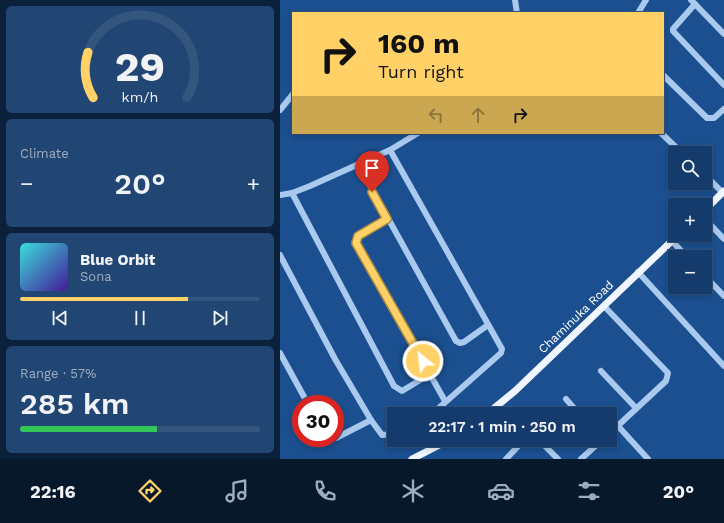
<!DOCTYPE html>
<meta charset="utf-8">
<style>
:root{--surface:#143b6b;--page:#214673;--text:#f1f3f6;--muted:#9dadc1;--line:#33557e;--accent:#ffd166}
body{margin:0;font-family:"Work Sans",sans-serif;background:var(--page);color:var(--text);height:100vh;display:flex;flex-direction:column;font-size:15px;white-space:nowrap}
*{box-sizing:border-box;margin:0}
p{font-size:13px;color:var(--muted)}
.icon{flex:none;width:22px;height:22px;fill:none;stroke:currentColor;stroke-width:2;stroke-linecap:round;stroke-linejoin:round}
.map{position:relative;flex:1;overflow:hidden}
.details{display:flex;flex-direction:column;gap:6px;padding:6px;background:#0b203b;width:280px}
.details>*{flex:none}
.top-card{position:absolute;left:12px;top:12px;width:372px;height:122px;border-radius:0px;box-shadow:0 2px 6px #0003,0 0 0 1px var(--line);background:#ffd166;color:#111;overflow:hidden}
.controls{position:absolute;left:388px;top:146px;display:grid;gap:8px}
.controls a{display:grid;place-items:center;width:44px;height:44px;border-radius:0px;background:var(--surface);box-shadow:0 2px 6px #0003,0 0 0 1px var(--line);font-size:20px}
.speed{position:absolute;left:12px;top:395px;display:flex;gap:8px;font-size:20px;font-weight:700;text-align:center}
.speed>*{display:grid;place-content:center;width:52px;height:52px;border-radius:50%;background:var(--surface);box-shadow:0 2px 6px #0003,0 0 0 1px var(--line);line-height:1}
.speed .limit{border:6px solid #d22;background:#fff;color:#111}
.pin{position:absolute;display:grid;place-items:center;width:34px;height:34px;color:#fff;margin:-41px -17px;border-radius:50% 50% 50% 0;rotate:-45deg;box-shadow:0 0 4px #0007}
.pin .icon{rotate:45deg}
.me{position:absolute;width:44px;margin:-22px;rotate:331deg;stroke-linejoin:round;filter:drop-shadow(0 0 3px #0008)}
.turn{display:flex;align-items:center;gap:14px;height:84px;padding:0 20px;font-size:18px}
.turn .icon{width:52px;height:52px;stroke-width:2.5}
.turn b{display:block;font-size:28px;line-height:34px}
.lanes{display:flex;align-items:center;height:38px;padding:0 20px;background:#0003;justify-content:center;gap:20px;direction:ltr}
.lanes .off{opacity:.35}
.big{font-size:30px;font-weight:600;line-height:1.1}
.details .widget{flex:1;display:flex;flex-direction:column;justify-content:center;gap:6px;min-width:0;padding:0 14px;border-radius:6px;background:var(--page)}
.details .dial{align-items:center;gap:0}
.dial svg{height:104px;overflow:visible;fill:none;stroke:var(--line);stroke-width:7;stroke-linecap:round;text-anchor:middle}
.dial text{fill:var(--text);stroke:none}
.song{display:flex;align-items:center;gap:12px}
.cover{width:48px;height:48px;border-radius:6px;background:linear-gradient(135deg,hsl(180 70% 55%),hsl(260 70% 35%))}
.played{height:4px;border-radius:2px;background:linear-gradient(90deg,var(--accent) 70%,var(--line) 70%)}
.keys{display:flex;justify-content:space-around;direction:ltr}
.heat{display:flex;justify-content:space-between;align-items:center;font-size:22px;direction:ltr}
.charge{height:6px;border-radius:3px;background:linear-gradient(90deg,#34c759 57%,var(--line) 0)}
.trip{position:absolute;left:107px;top:407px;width:230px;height:40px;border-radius:0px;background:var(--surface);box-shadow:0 2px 6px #0003,0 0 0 1px var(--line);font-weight:600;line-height:40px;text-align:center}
.dock{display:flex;height:64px;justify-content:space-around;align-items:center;background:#08182b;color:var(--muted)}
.dock .icon{width:28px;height:28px}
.dock .current{color:var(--accent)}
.dock b{font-size:18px;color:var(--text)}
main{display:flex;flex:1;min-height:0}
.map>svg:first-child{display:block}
</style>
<main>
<section class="details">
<div class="widget dial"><svg viewBox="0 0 100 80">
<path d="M14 69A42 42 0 1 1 86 69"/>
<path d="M14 69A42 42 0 0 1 10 34" stroke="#ffd166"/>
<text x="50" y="56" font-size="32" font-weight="700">29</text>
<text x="50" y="72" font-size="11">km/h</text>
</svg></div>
<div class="widget"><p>Climate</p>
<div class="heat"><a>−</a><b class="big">20°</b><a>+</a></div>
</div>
<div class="widget">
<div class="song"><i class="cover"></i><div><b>Blue Orbit</b><p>Sona</p></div></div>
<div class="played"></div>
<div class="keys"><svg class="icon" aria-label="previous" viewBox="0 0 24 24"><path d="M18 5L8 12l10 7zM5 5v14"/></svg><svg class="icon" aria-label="pause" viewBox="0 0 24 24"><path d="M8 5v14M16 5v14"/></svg><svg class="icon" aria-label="next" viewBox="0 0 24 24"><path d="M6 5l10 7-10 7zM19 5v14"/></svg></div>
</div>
<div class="widget"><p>Range · 57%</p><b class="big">285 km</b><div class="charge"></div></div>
</section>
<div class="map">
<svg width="444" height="459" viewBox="0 0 444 459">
<rect width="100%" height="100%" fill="#1b4f8f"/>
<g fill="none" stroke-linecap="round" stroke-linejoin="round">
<g stroke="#a9c9ee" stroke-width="6">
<polyline points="235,0 237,13"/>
<polyline points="411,0 444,34"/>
<polyline points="415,4 393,29 393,31 444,85"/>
<polyline points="358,13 366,0"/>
<polyline points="383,75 427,118 434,118 444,109"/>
<polyline points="0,110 13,94"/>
<polyline points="381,133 402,153"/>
<polyline points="110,150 222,349 221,353 152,414"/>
<polyline points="78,164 176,341 180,343 184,342 208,325"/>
<polyline points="425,175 443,193"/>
<polyline points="12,193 114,386 122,391 150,374"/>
<polyline points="0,195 12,193 30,186 110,150 138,133"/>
<polyline points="107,219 78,236 76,243 165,401"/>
<polyline points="425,219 444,239"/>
<polyline points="392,241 407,257"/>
<polyline points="0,255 55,359 91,420 102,435 114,434"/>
<polyline points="358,272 444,366"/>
<polyline points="425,276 444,296"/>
<polyline points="324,306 388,373 386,381 330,433"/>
<polyline points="0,353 28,404"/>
<polyline points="321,371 356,408"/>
<polyline points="286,399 299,414"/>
<polyline points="338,426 368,459"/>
<polyline points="48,438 56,438 91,420"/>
<polyline points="259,440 278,459"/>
<polyline points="226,459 244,440"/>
<polyline points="301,459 322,440"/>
</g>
<g stroke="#f0f6ff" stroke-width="7">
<polyline points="425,210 444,191"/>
<polyline points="207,414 235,391 398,235"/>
<polyline points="132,459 169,440"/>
</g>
</g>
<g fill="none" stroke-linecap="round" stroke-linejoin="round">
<defs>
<polyline id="route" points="92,192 107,219 78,236 76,243 143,361"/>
</defs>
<use href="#route" stroke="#a68842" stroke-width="10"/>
<use href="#route" stroke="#ffd166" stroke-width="7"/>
</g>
<g text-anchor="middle" stroke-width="4" stroke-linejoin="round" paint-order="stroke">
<g font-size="12" fill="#fff" stroke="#1b4f8f">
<text transform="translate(296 317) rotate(-44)" y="4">Chaminuka Road</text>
</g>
</g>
</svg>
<div class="controls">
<a><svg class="icon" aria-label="search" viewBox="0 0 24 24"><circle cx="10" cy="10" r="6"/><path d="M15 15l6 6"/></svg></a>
<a>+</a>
<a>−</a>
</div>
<div class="speed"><div class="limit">30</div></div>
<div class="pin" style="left:92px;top:192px;background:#d93025"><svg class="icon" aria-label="arrive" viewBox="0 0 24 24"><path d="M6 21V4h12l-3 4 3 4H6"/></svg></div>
<svg class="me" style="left:143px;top:361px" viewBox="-20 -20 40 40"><circle r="17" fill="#ffd166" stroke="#fff" stroke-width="3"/><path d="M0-11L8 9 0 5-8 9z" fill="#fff"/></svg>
<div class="trip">22:17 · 1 min · 250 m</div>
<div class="top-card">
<div class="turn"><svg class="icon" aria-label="right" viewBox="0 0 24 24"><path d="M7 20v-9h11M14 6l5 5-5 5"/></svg><div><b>160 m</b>Turn right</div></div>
<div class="lanes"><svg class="icon off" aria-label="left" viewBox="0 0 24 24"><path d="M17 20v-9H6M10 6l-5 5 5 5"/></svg><svg class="icon off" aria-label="ahead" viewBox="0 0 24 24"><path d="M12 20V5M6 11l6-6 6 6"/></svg><svg class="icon" aria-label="right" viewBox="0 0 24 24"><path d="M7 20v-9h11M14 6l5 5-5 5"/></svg></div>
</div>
</div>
</main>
<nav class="dock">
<b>22:16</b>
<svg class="icon current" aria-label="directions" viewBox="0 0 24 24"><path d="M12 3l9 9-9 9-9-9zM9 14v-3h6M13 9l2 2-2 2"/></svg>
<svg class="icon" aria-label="music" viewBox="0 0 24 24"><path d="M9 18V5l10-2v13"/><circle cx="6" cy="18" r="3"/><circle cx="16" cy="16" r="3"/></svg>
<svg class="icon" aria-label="phone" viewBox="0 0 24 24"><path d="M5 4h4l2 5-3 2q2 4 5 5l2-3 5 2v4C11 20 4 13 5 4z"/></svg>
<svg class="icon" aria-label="climate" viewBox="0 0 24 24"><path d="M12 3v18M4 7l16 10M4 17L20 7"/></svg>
<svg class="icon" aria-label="car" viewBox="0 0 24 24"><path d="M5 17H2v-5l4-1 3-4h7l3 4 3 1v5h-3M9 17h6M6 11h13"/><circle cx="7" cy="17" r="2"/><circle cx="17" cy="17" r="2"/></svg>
<svg class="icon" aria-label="filters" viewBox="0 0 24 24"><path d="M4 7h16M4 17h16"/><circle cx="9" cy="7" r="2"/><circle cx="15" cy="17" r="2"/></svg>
<b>20°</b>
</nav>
